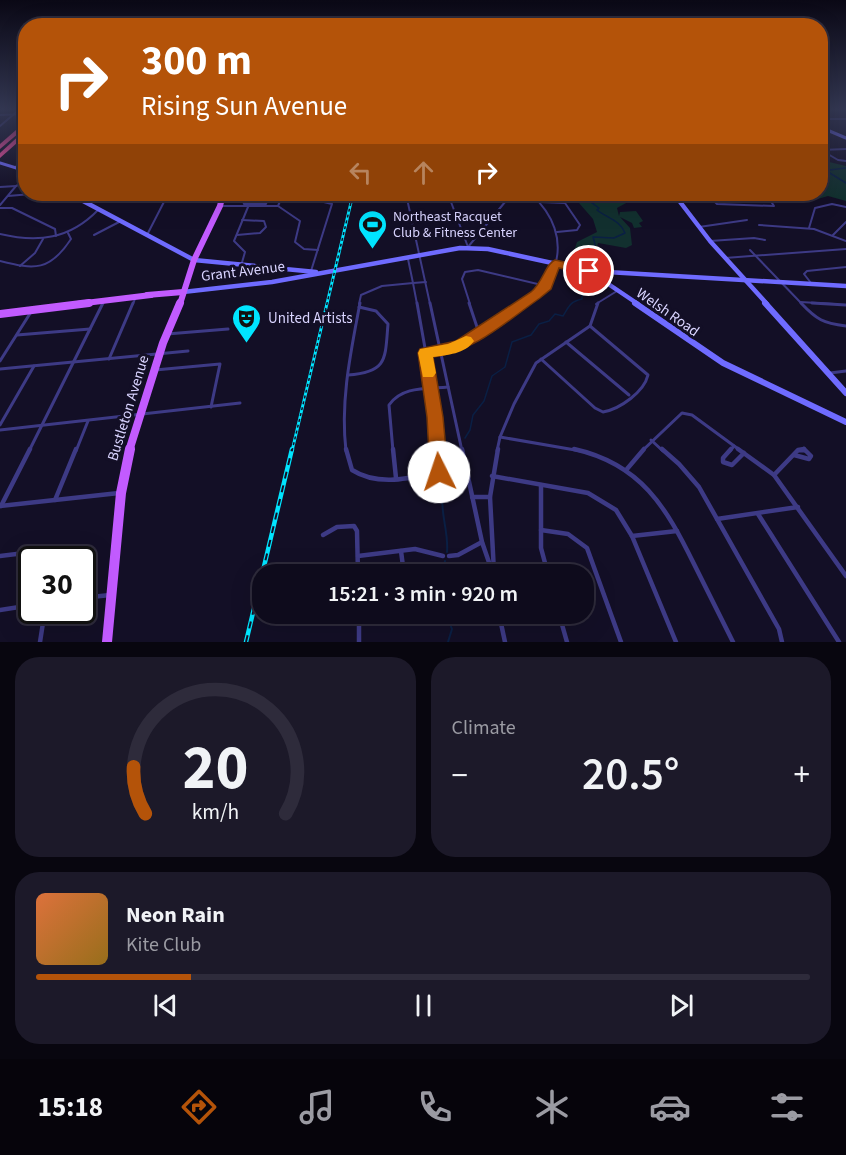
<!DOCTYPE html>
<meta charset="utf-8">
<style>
:root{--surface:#0e0b1c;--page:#1c1929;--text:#f1f3f6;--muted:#9b9ba3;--line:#2e2b3b;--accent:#b45309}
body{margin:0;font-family:"Source Sans 3",sans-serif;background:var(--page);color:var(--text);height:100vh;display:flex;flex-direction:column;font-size:22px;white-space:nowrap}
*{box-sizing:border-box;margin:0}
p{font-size:20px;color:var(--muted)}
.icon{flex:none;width:33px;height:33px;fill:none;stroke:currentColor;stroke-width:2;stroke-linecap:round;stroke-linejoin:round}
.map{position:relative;height:642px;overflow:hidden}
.panel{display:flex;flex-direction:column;gap:15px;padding:15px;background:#08060f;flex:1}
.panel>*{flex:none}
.banner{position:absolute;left:18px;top:18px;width:810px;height:183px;border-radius:24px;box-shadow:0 6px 24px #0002,0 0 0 2px var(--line);background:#b45309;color:#fff;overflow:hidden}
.speed{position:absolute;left:18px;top:546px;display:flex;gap:12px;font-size:30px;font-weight:700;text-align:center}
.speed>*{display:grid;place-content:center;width:78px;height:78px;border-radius:50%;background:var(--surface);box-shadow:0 6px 24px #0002,0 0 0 2px var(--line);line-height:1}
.speed .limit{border:3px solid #111;border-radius:9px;background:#fff;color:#111}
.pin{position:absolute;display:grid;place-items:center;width:51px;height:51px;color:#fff;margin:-26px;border:3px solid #fff;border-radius:50%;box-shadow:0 2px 6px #0007}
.me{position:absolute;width:66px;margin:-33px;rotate:356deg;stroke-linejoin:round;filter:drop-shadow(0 0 4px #0008)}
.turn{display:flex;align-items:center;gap:21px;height:126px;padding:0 24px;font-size:27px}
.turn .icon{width:78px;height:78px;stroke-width:2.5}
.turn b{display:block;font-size:42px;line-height:51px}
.lanes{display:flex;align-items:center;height:57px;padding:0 24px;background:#0003;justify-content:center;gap:30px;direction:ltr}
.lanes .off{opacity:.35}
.big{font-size:45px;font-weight:600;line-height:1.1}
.panel .tile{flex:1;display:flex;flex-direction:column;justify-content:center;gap:9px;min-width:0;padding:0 21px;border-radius:24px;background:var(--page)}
.panel .dial{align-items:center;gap:0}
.dial svg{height:156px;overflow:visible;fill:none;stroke:var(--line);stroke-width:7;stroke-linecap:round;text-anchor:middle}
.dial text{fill:var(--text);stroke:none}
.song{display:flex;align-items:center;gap:18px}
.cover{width:72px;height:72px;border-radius:9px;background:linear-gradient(135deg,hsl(20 70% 55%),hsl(40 70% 35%))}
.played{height:6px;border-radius:3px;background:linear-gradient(90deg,var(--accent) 20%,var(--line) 20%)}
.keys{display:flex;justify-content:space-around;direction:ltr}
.heat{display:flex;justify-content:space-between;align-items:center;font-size:33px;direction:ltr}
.panel .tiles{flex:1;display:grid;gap:15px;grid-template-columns:1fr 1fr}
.tile:last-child{grid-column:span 2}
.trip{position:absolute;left:252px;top:564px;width:342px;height:60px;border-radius:24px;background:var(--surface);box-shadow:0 6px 24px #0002,0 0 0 2px var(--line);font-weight:600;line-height:60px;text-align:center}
.tabs{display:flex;height:96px;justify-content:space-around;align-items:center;background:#06040b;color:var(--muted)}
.tabs .icon{width:42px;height:42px}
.tabs .current{color:var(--accent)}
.tabs b{font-size:27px;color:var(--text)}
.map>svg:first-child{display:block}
</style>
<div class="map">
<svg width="846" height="642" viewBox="0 0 846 642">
<rect width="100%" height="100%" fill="#130f26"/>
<g fill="#12302f">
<polygon points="821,160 846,166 846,201 828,196 811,201 788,197 787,194 820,194"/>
<path d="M602 194H672L674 197C660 205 644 193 629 197L628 202 617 208 619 216 620 212 636 211 643 221 639 223 642 227 634 228 632 223 620 217 630 228 632 245 626 248 598 243 591 268 570 264 577 242 597 232 593 219 579 203 580 199Z"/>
</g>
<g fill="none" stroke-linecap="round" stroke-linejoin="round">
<g stroke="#0a1f44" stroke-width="1.5">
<polyline points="820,167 846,183"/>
<polyline points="829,170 846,168"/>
<polyline points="627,194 642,194"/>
<path d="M584 267 595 244 593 237 614 238 625 233C620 220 607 218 597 210L599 208 592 203 624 194"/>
<path d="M465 438 470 430 473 415 484 401 492 376 505 367 512 342 531 335 539 324 549 321 555 314 563 316C569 307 569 302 582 299V292L586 287 581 274"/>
<polyline points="454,451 456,447"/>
</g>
<g stroke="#0a1f44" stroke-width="2">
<path d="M447 552C449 531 439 511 443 490 445 481 452 473 456 465L452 454 455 449"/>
<polyline points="443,574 445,561"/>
<polyline points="446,614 452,629 448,642"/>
</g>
<g stroke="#3d3a85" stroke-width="2">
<polyline points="0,115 26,114"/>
<polyline points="820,119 846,119"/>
<polyline points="0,126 21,108"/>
<polyline points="846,149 821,150 838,160 846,161"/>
<polyline points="15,167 26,162"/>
<polyline points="0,187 16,186"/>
<polyline points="108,194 113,194"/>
<polyline points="241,194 244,204 266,204 269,194"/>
<polyline points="283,194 278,206 300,221 295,242 304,249 318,250"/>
<polyline points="308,194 307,198 332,204 311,271"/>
<polyline points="406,194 430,304"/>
<polyline points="433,194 435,201"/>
<polyline points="707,194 717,204 774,206 766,194"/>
<polyline points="8,196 31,194"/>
<polyline points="479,201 485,194"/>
<polyline points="408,202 505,202"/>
<polyline points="451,202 468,247 505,202 516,194"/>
<polyline points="540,202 565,203 580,225 577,230 557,232"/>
<polyline points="0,205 16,186 26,181"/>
<polyline points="220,206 278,206"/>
<polyline points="0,208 12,208 55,229 56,236"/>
<polyline points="759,225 814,229 846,241"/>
<polyline points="699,227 747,220"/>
<polyline points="809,228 815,208 832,204 846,207"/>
<path d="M0 234C38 243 70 239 98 210"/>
<polyline points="94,235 121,221"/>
<polyline points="147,235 168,194"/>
<polyline points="237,235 260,233 266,227 264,221 242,220"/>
<polyline points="833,235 846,222"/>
<polyline points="710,241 754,238 765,240"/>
<polyline points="750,250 802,304"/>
<polyline points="725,258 846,249"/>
<polyline points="408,259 413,283"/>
<path d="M0 261C35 270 50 271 71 239L68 233"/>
<polyline points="20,266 35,253 43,239"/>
<polyline points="241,266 245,252 234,241 248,207"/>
<polyline points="413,283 417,304"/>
<polyline points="413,283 426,282"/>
<polyline points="811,283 804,274 807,271 846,267"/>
<polyline points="800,302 835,304"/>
<polyline points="133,304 135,299"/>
<polyline points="359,304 361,295 382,286 413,283"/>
<polyline points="470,304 462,279 465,272 478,270 546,286"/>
<path d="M520 304C528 299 540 293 546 286 550 281 552 274 554 269 564 240 553 214 531 194"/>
<polyline points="596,304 617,291"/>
</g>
<g stroke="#3d3a85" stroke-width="3">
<polyline points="417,303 428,365 437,451"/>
<polyline points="430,303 462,451"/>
<polyline points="469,303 479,333"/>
<path d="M801 303C817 320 823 323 846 326"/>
<polyline points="812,303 846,305"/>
<polyline points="167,334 228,329"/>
<polyline points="17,335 90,329"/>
<polyline points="566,342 629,395"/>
<polyline points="425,353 450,350 461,345 522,303"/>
<polyline points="109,359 133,303"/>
<path d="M541 359 595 408 603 412C620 409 644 392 648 375L590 326"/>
<polyline points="0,361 31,312"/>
<polyline points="0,369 188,351"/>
<polyline points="155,370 220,364 211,407"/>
<polyline points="830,373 846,371"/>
<path d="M348 375C388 372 385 359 388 324L376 311 359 307"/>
<polyline points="0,425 34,366"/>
<polyline points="0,430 240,403"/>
<polyline points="500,437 581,451"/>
<polyline points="651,440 663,451"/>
<polyline points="29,451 103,303"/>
<polyline points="76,451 88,421"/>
<path d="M346 451C340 401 351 351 360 303"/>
<path d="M393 451 389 405C402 386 427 389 448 387"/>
<polyline points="497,451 500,437 514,404 536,363 590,326 598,303"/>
<polyline points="642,451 682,413 692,415 741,451"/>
<polyline points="730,451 734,446"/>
<polyline points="798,451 806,451"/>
</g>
<g stroke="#3d3a85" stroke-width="4.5">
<path d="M346 449 352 470C379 487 410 478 439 472L437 449"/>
<polyline points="393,449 396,478"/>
<polyline points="462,449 482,542 493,574"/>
<path d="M574 449C641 464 666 507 694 564 707 590 720 616 733 642"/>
<polyline points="662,449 679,464 699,487 779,629 782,642"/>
<polyline points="731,449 723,458 723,462 732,465 744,453"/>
<polyline points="738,449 774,475 846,576"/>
<polyline points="794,455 809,459 811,456 804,449"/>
<polyline points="627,469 644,449"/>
<polyline points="774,475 798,450 804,449"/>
<polyline points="492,476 588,493 616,510 632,536 676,642"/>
<polyline points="541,485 541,548 548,574"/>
<polyline points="472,497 490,497"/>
<polyline points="55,500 76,449"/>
<polyline points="0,506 119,493"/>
<polyline points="1,506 30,449"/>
<polyline points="758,514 839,642"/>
<polyline points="717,519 798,507"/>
<polyline points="541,530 568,534 587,548 621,642"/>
<polyline points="323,535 337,527 354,526 357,531 358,574"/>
<polyline points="632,536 677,531"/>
<polyline points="401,551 404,574"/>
<polyline points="0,556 49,550 54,553 55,560"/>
<polyline points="358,556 415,549 443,556"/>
<polyline points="449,556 458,555 482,542"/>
<polyline points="494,572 490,497 498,449"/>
<polyline points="82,598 110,595"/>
<polyline points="0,610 32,605"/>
<polyline points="359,614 359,642"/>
<polyline points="499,614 505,642"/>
<polyline points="559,614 567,642"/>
<polyline points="40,642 45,610"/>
</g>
<g stroke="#6f6bff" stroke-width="3">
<polyline points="820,127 846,138"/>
<polyline points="0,163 26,171"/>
</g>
<g stroke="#6f6bff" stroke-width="4.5">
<polyline points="70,194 194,260 316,272"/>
<polyline points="674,194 710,241 767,304"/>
<polyline points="590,271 846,286"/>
<polyline points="183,292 272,282 460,248 488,249 589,271 638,304"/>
</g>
<g stroke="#6f6bff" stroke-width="6">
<polyline points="635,303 723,363 846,422"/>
<polyline points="765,303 846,393"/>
</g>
<g stroke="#c25bff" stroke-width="6">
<polyline points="147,295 183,292"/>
<polyline points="77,304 151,295"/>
<polyline points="180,304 194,260 220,206 223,194"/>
</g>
<g stroke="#c25bff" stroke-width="8">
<polyline points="0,314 89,303"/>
<polyline points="129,451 163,343 180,303"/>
</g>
<polyline stroke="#c25bff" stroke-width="10" points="107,642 121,493 130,449"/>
<g fill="#ff4fa3" fill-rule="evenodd">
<polygon points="24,123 26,123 26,127 0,149 0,144"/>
<polygon points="24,131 26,131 26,135 0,158 0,153"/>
</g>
<defs>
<polyline id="rail-far1" points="292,451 353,194"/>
<polyline id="rail" points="246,642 292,449"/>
</defs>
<use href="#rail-far1" stroke="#00e5ff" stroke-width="3"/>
<use href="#rail" stroke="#00e5ff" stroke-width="4.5"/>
<use href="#rail-far1" stroke="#130f26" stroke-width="1.5" stroke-dasharray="3" stroke-linecap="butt"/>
<use href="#rail" stroke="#130f26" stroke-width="2" stroke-dasharray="7" stroke-linecap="butt"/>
</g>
<linearGradient id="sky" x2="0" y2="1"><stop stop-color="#0a0815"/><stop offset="0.55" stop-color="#333752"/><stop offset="1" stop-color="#333752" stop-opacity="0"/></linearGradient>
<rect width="846" height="198" fill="url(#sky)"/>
<path fill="#b45309" stroke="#753606" stroke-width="1.5" d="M555 260 593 268 595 271 589 275 559 268 551 289 540 298C507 321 474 352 433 357L443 417 448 472 445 478 439 481 433 478 430 472 427 417 418 353 420 349 456 341 531 292C543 282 546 263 555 260Z"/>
<path fill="#f59e0b" d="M466 336 471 337 474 341C465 354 447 355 433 357L436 373 433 377H423L418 353 420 349 448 344Z"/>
<defs>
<symbol id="stadium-pin" viewBox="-11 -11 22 30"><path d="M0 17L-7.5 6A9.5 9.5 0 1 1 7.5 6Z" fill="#00e5ff" stroke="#130f26"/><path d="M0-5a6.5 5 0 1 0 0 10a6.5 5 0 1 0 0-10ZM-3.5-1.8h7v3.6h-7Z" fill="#111"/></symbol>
<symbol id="theatre-pin" viewBox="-11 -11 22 30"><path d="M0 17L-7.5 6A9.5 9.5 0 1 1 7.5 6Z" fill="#00e5ff" stroke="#130f26"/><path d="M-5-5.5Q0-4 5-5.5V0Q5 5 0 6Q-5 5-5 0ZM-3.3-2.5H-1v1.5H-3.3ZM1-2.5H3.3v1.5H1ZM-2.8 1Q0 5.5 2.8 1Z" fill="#111"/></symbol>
</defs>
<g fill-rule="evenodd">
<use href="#stadium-pin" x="356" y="208" width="33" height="45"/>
<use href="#theatre-pin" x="230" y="302" width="33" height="45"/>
</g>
<g text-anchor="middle" stroke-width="6" stroke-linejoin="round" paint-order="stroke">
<g font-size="14" fill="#d9d4ff" stroke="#130f26" text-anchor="start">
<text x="393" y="221">Northeast Racquet<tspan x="393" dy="16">Club &amp; Fitness Center</tspan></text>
</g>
<g font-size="15" fill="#d9d4ff" stroke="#130f26">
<text transform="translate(243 271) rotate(-7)" y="5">Grant Avenue</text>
<text transform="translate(668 312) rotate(35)" y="5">Welsh Road</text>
<text transform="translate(128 408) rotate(-73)" y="5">Bustleton Avenue</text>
</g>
<g font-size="15" fill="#d9d4ff" stroke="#130f26" text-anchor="start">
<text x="268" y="323">United Artists</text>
</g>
</g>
</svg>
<div class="speed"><div class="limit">30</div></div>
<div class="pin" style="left:589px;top:271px;background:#d93025"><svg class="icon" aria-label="arrive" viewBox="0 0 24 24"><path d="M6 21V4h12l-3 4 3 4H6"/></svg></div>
<svg class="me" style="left:439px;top:472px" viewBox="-20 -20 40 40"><circle r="19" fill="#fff"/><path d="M0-13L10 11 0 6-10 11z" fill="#b45309"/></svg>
<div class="trip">15:21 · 3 min · 920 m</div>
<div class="banner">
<div class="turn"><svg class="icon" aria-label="right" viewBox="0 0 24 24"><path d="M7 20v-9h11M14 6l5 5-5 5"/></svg><div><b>300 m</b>Rising Sun Avenue</div></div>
<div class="lanes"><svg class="icon off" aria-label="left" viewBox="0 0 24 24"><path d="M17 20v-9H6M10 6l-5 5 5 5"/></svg><svg class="icon off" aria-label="ahead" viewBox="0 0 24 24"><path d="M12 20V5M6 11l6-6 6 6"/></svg><svg class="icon" aria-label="right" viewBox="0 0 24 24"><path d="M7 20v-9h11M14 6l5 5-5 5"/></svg></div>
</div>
</div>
<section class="panel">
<div class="tiles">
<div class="tile dial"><svg viewBox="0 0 100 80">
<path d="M14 69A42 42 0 1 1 86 69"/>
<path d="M14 69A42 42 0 0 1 8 45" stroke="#b45309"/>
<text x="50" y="56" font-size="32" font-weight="700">20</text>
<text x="50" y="72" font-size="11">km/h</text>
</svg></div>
<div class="tile"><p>Climate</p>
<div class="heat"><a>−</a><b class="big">20.5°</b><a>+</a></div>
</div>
<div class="tile">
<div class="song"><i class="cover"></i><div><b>Neon Rain</b><p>Kite Club</p></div></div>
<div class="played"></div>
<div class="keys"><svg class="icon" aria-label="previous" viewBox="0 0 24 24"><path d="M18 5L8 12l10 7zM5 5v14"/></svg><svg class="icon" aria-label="pause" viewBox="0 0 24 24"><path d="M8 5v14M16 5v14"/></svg><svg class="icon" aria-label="next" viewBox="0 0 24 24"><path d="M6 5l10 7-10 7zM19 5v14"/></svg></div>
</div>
</div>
</section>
<nav class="tabs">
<b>15:18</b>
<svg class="icon current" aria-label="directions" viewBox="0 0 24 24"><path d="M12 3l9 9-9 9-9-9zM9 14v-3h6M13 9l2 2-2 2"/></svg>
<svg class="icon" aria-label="music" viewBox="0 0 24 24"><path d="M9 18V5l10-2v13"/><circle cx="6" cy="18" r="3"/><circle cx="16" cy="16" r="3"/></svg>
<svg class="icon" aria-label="phone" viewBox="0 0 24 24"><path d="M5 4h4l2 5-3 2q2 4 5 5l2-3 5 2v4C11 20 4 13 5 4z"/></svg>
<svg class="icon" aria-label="climate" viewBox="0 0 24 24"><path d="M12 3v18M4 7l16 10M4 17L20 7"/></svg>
<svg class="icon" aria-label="car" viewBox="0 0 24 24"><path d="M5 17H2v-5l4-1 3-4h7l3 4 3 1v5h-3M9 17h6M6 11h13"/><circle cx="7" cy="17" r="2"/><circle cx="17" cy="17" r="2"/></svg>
<svg class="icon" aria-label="filters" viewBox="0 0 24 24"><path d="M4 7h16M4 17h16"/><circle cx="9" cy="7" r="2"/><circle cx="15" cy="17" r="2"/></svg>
</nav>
